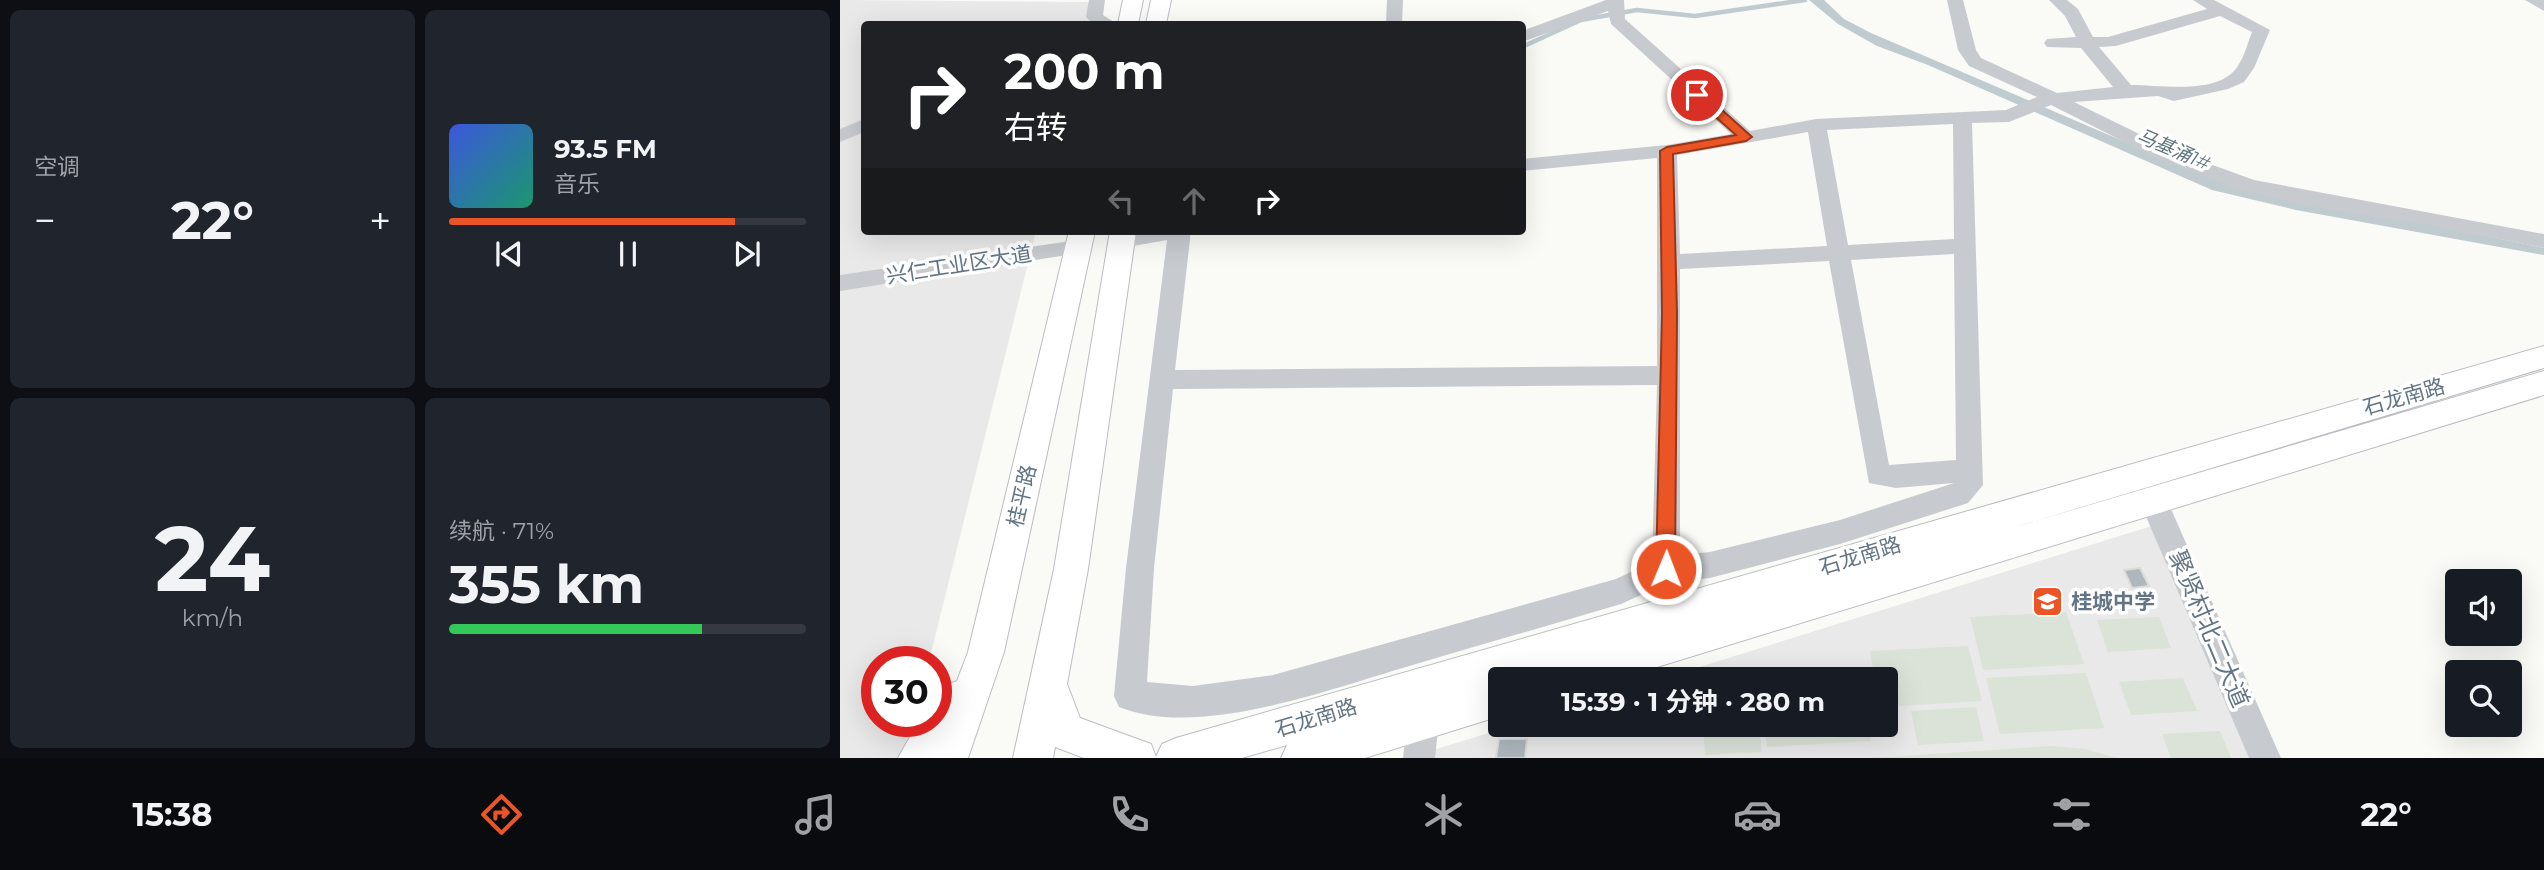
<!DOCTYPE html>
<html lang="zh">
<meta charset="utf-8">
<style>
:root{--surface:#171b24;--page:#20242c;--text:#f1f3f6;--muted:#9ea1a6;--line:#363941;--accent:#eb5526}
body{margin:0;font-family:Montserrat,"Noto Sans SC",sans-serif;background:var(--page);color:var(--text);height:100vh;display:flex;flex-direction:column;font-size:26px;white-space:nowrap}
*{box-sizing:border-box;margin:0}
p{font-size:23px;color:var(--muted)}
.icon{flex:none;width:38px;height:38px;fill:none;stroke:currentColor;stroke-width:2;stroke-linecap:round;stroke-linejoin:round}
.map{position:relative;flex:1;overflow:hidden}
.details{display:flex;flex-direction:column;gap:10px;padding:10px;background:#0d0f14;width:840px}
.details>*{flex:none}
.hud{position:absolute;left:21px;top:21px;width:665px;height:214px;border-radius:7px;box-shadow:0 7px 28px #0002;background:#202124;color:#fff;overflow:hidden}
.buttons{position:absolute;left:1605px;top:569px;display:grid;gap:14px}
.buttons a{display:grid;place-items:center;width:77px;height:77px;border-radius:7px;background:var(--surface);box-shadow:0 7px 28px #0002;font-size:35px}
.speed{position:absolute;left:21px;top:646px;display:flex;gap:14px;font-size:35px;font-weight:700;text-align:center}
.speed>*{display:grid;place-content:center;width:91px;height:91px;border-radius:50%;background:var(--surface);box-shadow:0 7px 28px #0002;line-height:1}
.speed .limit{border:10px solid #d22;background:#fff;color:#111}
.pin{position:absolute;display:grid;place-items:center;width:60px;height:60px;color:#fff;margin:-30px;border:4px solid #fff;border-radius:50%;box-shadow:0 2px 7px #0007}
.me{position:absolute;width:77px;margin:-38px;rotate:1deg;stroke-linejoin:round;filter:drop-shadow(0 0 5px #0008)}
.turn{display:flex;align-items:center;gap:24px;height:147px;padding:0 28px;font-size:32px}
.turn .icon{width:91px;height:91px;stroke-width:2.5}
.turn b{display:block;font-size:49px;line-height:60px}
.lanes{display:flex;align-items:center;height:66px;padding:0 28px;background:#0003;justify-content:center;gap:35px;direction:ltr}
.lanes .off{opacity:.35}
.big{font-size:52px;font-weight:700;line-height:1.1}
.details .tile{flex:1;display:flex;flex-direction:column;justify-content:center;gap:10px;min-width:0;padding:0 24px;border-radius:10px;background:var(--page)}
.details .dial{align-items:center;gap:0}
.dial b{font-size:91px;line-height:1}
.song{display:flex;align-items:center;gap:21px}
.cover{width:84px;height:84px;border-radius:10px;background:linear-gradient(135deg,hsl(230 70% 55%),hsl(160 70% 35%))}
.played{height:7px;border-radius:4px;background:linear-gradient(90deg,var(--accent) 80%,var(--line) 80%)}
.keys{display:flex;justify-content:space-around;direction:ltr}
.heat{display:flex;justify-content:space-between;align-items:center;font-size:38px;direction:ltr}
.charge{height:10px;border-radius:5px;background:linear-gradient(90deg,#34c759 71%,var(--line) 0)}
.details .tiles{flex:1;display:grid;gap:10px;grid-template-columns:repeat(2,1fr)}
.trip{position:absolute;left:648px;top:667px;width:410px;height:70px;border-radius:7px;background:var(--surface);box-shadow:0 7px 28px #0002;font-weight:700;line-height:70px;text-align:center}
.menu{display:flex;height:112px;justify-content:space-around;align-items:center;background:#090b0e;color:var(--muted)}
.menu .icon{width:49px;height:49px}
.menu .selected{color:var(--accent)}
.menu b{font-size:32px;color:var(--text)}
main{display:flex;flex:1;min-height:0}
.map>svg:first-child{display:block}
</style>
<main>
<section class="details">
<div class="tiles">
<div class="tile"><p>空调</p>
<div class="heat"><a>−</a><b class="big">22°</b><a>+</a></div>
</div>
<div class="tile">
<div class="song"><i class="cover"></i><div><b>93.5 FM</b><p>音乐</p></div></div>
<div class="played"></div>
<div class="keys"><svg class="icon" aria-label="previous" viewBox="0 0 24 24"><path d="M18 5L8 12l10 7zM5 5v14"/></svg><svg class="icon" aria-label="pause" viewBox="0 0 24 24"><path d="M8 5v14M16 5v14"/></svg><svg class="icon" aria-label="next" viewBox="0 0 24 24"><path d="M6 5l10 7-10 7zM19 5v14"/></svg></div>
</div>
<div class="tile dial"><b>24</b><p>km/h</p></div>
<div class="tile"><p>续航 · 71%</p><b class="big">355 km</b><div class="charge"></div></div>
</div>
</section>
<div class="map">
<svg width="1704" height="758" viewBox="0 0 1704 758">
<rect width="100%" height="100%" fill="#fafaf7"/>
<g fill="#e8e9e8">
<polygon points="0,0 253,2 248,24 24,24 24,231 196,231 89,661 37,662 37,721 74,721 66,753 61,758 0,758"/>
<polygon points="1315,525 1413,758 567,758 675,725 1045,724 1045,679 821,679"/>
</g>
<g fill="#dbe2d8">
<polygon points="1226,612 1244,664 1143,670 1130,617"/>
<polygon points="1319,617 1331,648 1268,652 1257,620"/>
<polygon points="1128,646 1142,701 1045,707 1045,679 1035,679 1030,651"/>
<polygon points="1246,673 1264,728 1160,734 1146,678"/>
<polygon points="1343,678 1357,711 1291,715 1279,682"/>
<polygon points="1136,707 1144,741 1078,745 1071,711"/>
<polygon points="863,725 919,725 922,752 865,755"/>
<polygon points="924,725 1028,725 1031,741 927,747"/>
<polygon points="1380,731 1391,758 1331,758 1322,734"/>
<polygon points="1211,746 1245,749 1277,758 1032,758"/>
</g>
<polygon fill="#c0cbcf" points="969,0 984,0 1004,19 1031,33 1332,162 1545,215 1704,248 1704,255 1456,210 1372,190 1088,65 1037,46 998,24"/>
<g fill="none" stroke-linecap="round" stroke-linejoin="round">
<polyline stroke="#c0cbcf" stroke-width="4.5" points="682,47 741,20 797,10 855,16 965,0"/>
</g>
<g fill="#adb7bc" stroke="#dbdcd9" stroke-width="2">
<polygon points="1300,568 1309,586 1292,588 1284,570"/>
<polygon points="659,739 687,739 685,758 656,758"/>
</g>
<g fill="none" stroke-linecap="round" stroke-linejoin="round">
<defs>
<g id="major">
<polygon points="283,0 303,0 298,24 278,24"/>
<polygon points="311,0 331,0 326,24 306,24"/>
<path d="M229 231H255L164 652 128 758H58L79 721H96C96 700 95 688 117 681L128 652Z"/>
<polygon points="270,231 296,231 248,569 227,684 240,718 311,744 316,757 322,744 336,738 1704,346 1704,368 1175,527 1704,371 1704,395 778,679 699,679 704,668 660,679 660,716 525,758 441,758 447,745 402,758 244,758 215,747 213,758 173,758 214,569"/>
</g>
</defs>
<use href="#major" stroke="#babec2" stroke-width="2"/>
<g fill="#c7cbcf" fill-rule="evenodd">
<path d="M249 0H265L263 15 277 24C266 24 253 27 246 17Z"/>
<polygon points="547,0 563,0 562,24 546,24"/>
<path d="M766 0H784L785 19 910 131 976 119 1166 110 1197 97 1129 66 1118 50 1107 0H1123L1136 50 1141 58 1217 93 1273 87 1241 48 1207 47 1204 43 1207 39 1236 37 1225 16 1209 0H1227L1238 9 1253 37H1268L1367 9 1353 0H1374L1430 30 1414 68 1404 82 1388 89 1334 101 1318 96 1234 102 1334 151 1414 180 1704 234V248L1590 225 1475 207 1401 190 1320 160 1211 105 1169 122 1132 123 1143 485 1128 503 1000 544 870 578 841 581 843 613 838 623 828 627 818 623 813 613 812 590 781 604C713 624 644 644 576 664 496 687 359 740 279 707L274 696 286 568 327 240 282 248 274 246 271 241 274 236 297 231H351L335 370 817 366V158L682 171V159L827 145 891 134 771 24 768 11 682 42V31ZM1380 16 1412 32C1407 45 1403 62 1393 72 1371 94 1319 85 1291 85L1259 47 1276 46ZM1113 124 1114 239 1008 245 987 130ZM968 132 987 246 840 254 837 155ZM1114 254 1116 460 1049 465 1011 260ZM989 261 1029 483 1056 488 1114 483 1000 520 870 552 840 555V269ZM817 385 812 562 776 579 433 675 353 686 307 682 314 568 333 389Z"/>
<polygon points="1685,0 1704,0 1704,11"/>
<polygon points="24,119 24,132 0,142 0,129"/>
<polygon points="238,240 246,242 249,247 246,252 0,291 0,275"/>
<polygon points="1313,488 1323,492 1327,500 1441,758 1409,758 1299,500 1303,492"/>
<polygon points="583,704 594,709 599,720 595,758 563,758 567,720 572,709"/>
</g>
<use href="#major" fill="#fff" fill-rule="evenodd"/>
</g>
<polygon fill="#eb5526" stroke="#993719" stroke-width="2" points="853,92 862,92 912,137 906,141 833,154 837,314 835,569 832,575 826,578 819,575 816,569 822,314 820,151 827,147 896,135 853,97"/>
<defs>
<symbol id="school-square" viewBox="-11 -11 22 22"><rect x="-9" y="-9" width="18" height="18" rx="4" fill="#eb5526" stroke="#fff"/><path d="M0-5L7-2L0 1L-7-2ZM-4 1L0 2.5L4 1V4Q0 6-4 4Z" fill="#fff"/></symbol>
</defs>
<g fill-rule="evenodd">
<use href="#school-square" x="1190" y="584" width="35" height="35"/>
</g>
<g text-anchor="middle" stroke-width="7" stroke-linejoin="round" paint-order="stroke">
<g font-size="19" font-style="italic" fill="#5e757d" stroke="#fff">
<text transform="translate(1334 149) rotate(23)" y="7">马基涌1#</text>
</g>
<g font-size="21" fill="#637584" stroke="#fff">
<text transform="translate(119 265) rotate(-9)" y="7">兴仁工业区大道</text>
<text transform="translate(1564 397) rotate(-16)" y="7">石龙南路</text>
<text transform="translate(182 496) rotate(-77)" y="7">桂平路</text>
<text transform="translate(1020 556) rotate(-17)" y="7">石龙南路</text>
<text transform="translate(476 718) rotate(-17)" y="7">石龙南路</text>
</g>
<g font-size="21" font-weight="bold" fill="#637584" stroke="#fff" text-anchor="start">
<text x="1231" y="609">桂城中学</text>
</g>
<g font-size="24" fill="#637584" stroke="#fff">
<text transform="translate(1369 629) rotate(67)" y="8">聚贤村北二大道</text>
</g>
</g>
</svg>
<div class="buttons">
<a><svg class="icon" aria-label="sound" viewBox="0 0 24 24"><path d="M4 9h4l5-4v14l-5-4H4zM17 9q2 3 0 6"/></svg></a>
<a><svg class="icon" aria-label="search" viewBox="0 0 24 24"><circle cx="10" cy="10" r="6"/><path d="M15 15l6 6"/></svg></a>
</div>
<div class="speed"><div class="limit">30</div></div>
<div class="pin" style="left:857px;top:95px;background:#d93025"><svg class="icon" aria-label="arrive" viewBox="0 0 24 24"><path d="M6 21V4h12l-3 4 3 4H6"/></svg></div>
<svg class="me" style="left:826px;top:569px" viewBox="-20 -20 40 40"><circle r="17" fill="#eb5526" stroke="#fff" stroke-width="3"/><path d="M0-11L8 9 0 5-8 9z" fill="#fff"/></svg>
<div class="trip">15:39 · 1 分钟 · 280 m</div>
<div class="hud">
<div class="turn"><svg class="icon" aria-label="right" viewBox="0 0 24 24"><path d="M7 20v-9h11M14 6l5 5-5 5"/></svg><div><b>200 m</b>右转</div></div>
<div class="lanes"><svg class="icon off" aria-label="left" viewBox="0 0 24 24"><path d="M17 20v-9H6M10 6l-5 5 5 5"/></svg><svg class="icon off" aria-label="ahead" viewBox="0 0 24 24"><path d="M12 20V5M6 11l6-6 6 6"/></svg><svg class="icon" aria-label="right" viewBox="0 0 24 24"><path d="M7 20v-9h11M14 6l5 5-5 5"/></svg></div>
</div>
</div>
</main>
<nav class="menu">
<b>15:38</b>
<svg class="icon selected" aria-label="directions" viewBox="0 0 24 24"><path d="M12 3l9 9-9 9-9-9zM9 14v-3h6M13 9l2 2-2 2"/></svg>
<svg class="icon" aria-label="music" viewBox="0 0 24 24"><path d="M9 18V5l10-2v13"/><circle cx="6" cy="18" r="3"/><circle cx="16" cy="16" r="3"/></svg>
<svg class="icon" aria-label="phone" viewBox="0 0 24 24"><path d="M5 4h4l2 5-3 2q2 4 5 5l2-3 5 2v4C11 20 4 13 5 4z"/></svg>
<svg class="icon" aria-label="climate" viewBox="0 0 24 24"><path d="M12 3v18M4 7l16 10M4 17L20 7"/></svg>
<svg class="icon" aria-label="car" viewBox="0 0 24 24"><path d="M5 17H2v-5l4-1 3-4h7l3 4 3 1v5h-3M9 17h6M6 11h13"/><circle cx="7" cy="17" r="2"/><circle cx="17" cy="17" r="2"/></svg>
<svg class="icon" aria-label="filters" viewBox="0 0 24 24"><path d="M4 7h16M4 17h16"/><circle cx="9" cy="7" r="2"/><circle cx="15" cy="17" r="2"/></svg>
<b>22°</b>
</nav>
